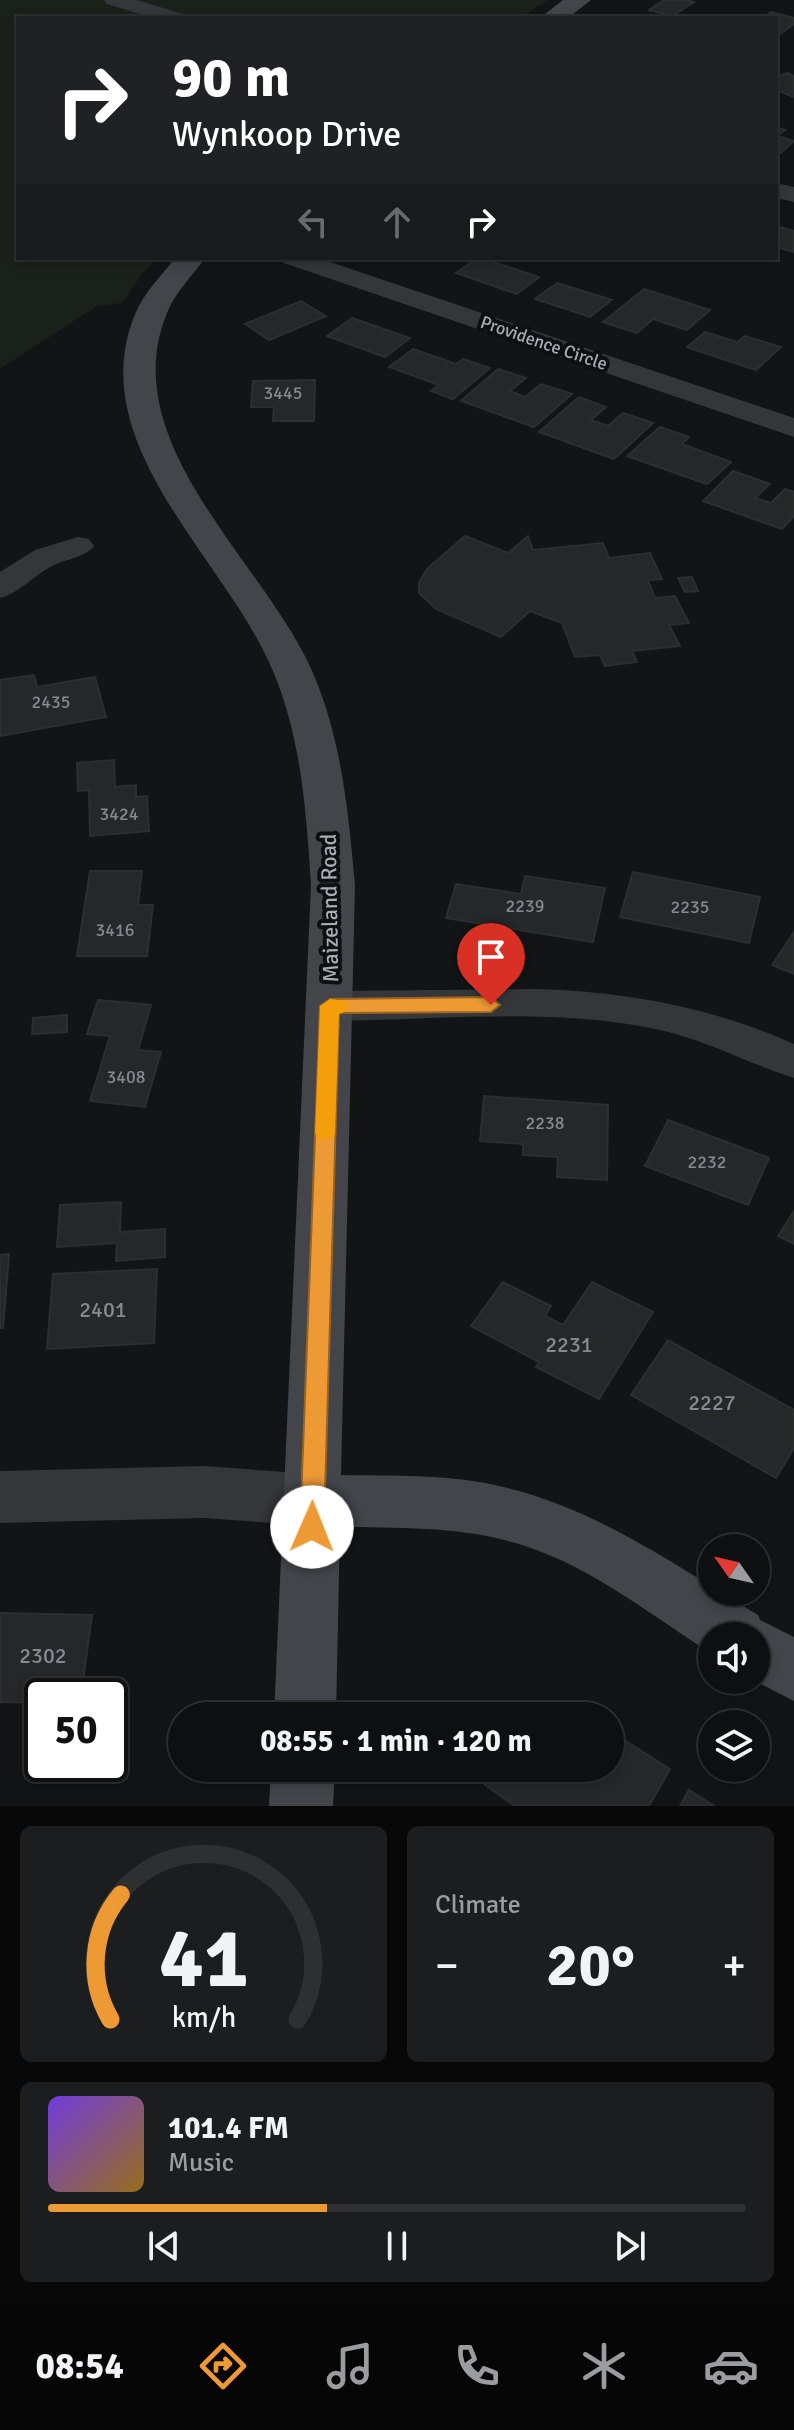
<!DOCTYPE html>
<meta charset="utf-8">
<style>
:root{--surface:#0e0f10;--page:#1c1d1e;--text:#f1f3f6;--muted:#9b9c9f;--line:#2e2f30;--accent:#ed9a34}
body{margin:0;font-family:Signika,sans-serif;background:var(--page);color:var(--text);height:100vh;display:flex;flex-direction:column;font-size:30px;white-space:nowrap}
*{box-sizing:border-box;margin:0}
p{font-size:26px;color:var(--muted)}
.icon{flex:none;width:44px;height:44px;fill:none;stroke:currentColor;stroke-width:2;stroke-linecap:round;stroke-linejoin:round}
.map{position:relative;height:1806px;overflow:hidden}
.sheet{display:flex;flex-direction:column;gap:20px;padding:20px;background:#080809;flex:1}
.sheet>*{flex:none}
.hud{position:absolute;left:16px;top:16px;width:762px;height:244px;border-radius:0px;box-shadow:0 4px 12px #0003,0 0 0 2px var(--line);background:#202124;color:#fff;overflow:hidden}
.needle{width:52px;rotate:304deg}
.tools{position:absolute;left:698px;top:1534px;display:grid;gap:16px}
.tools a{display:grid;place-items:center;width:72px;height:72px;border-radius:50%;background:var(--surface);box-shadow:0 4px 12px #0003,0 0 0 2px var(--line);font-size:40px}
.speed{position:absolute;left:24px;top:1678px;display:flex;gap:16px;font-size:40px;font-weight:700;text-align:center}
.speed>*{display:grid;place-content:center;width:104px;height:104px;border-radius:50%;background:var(--surface);box-shadow:0 4px 12px #0003,0 0 0 2px var(--line);line-height:1}
.speed .limit{border:4px solid #111;border-radius:12px;background:#fff;color:#111}
.pin{position:absolute;display:grid;place-items:center;width:68px;height:68px;color:#fff;margin:-82px -34px;border-radius:50% 50% 50% 0;rotate:-45deg;box-shadow:0 0 8px #0007}
.pin .icon{rotate:45deg}
.me{position:absolute;width:88px;margin:-44px;rotate:1deg;stroke-linejoin:round;filter:drop-shadow(0 0 6px #0008)}
.turn{display:flex;align-items:center;gap:28px;height:168px;padding:0 24px;font-size:36px}
.turn .icon{width:104px;height:104px;stroke-width:2.5}
.turn b{display:block;font-size:56px;line-height:68px}
.lanes{display:flex;align-items:center;height:76px;padding:0 24px;background:#0003;justify-content:center;gap:40px;direction:ltr}
.lanes .off{opacity:.35}
.big{font-size:60px;font-weight:800;line-height:1.1}
.sheet .widget{flex:1;display:flex;flex-direction:column;justify-content:center;gap:12px;min-width:0;padding:0 28px;border-radius:12px;background:var(--page)}
.sheet .dial{align-items:center;gap:0}
.dial svg{height:208px;overflow:visible;fill:none;stroke:var(--line);stroke-width:7;stroke-linecap:round;text-anchor:middle}
.dial text{fill:var(--text);stroke:none}
.song{display:flex;align-items:center;gap:24px}
.cover{width:96px;height:96px;border-radius:12px;background:linear-gradient(135deg,hsl(260 70% 55%),hsl(40 70% 35%))}
.played{height:8px;border-radius:4px;background:linear-gradient(90deg,var(--accent) 40%,var(--line) 40%)}
.keys{display:flex;justify-content:space-around;direction:ltr}
.heat{display:flex;justify-content:space-between;align-items:center;font-size:44px;direction:ltr}
.sheet .tiles{flex:1;display:grid;gap:20px;grid-template-columns:1fr 1fr}
.widget:last-child{grid-column:span 2}
.trip{position:absolute;left:168px;top:1702px;width:456px;height:80px;border-radius:40px;background:var(--surface);box-shadow:0 4px 12px #0003,0 0 0 2px var(--line);font-weight:800;line-height:80px;text-align:center}
.dock{display:flex;height:128px;justify-content:space-around;align-items:center;background:#060606;color:var(--muted)}
.dock .icon{width:56px;height:56px}
.dock .active{color:var(--accent)}
.dock b{font-size:36px;color:var(--text)}
.map>svg:first-child{display:block}
</style>
<div class="map">
<svg width="794" height="1806" viewBox="0 0 794 1806">
<rect width="100%" height="100%" fill="#131415"/>
<polygon fill="#1a201a" points="0,0 548,0 520,18 18,18 18,258 158,258 142,274 122,303 97,306 0,369"/>
<g fill="#262729" stroke="#2d2e31" stroke-width="2">
<polygon points="664,0 687,0 694,2 672,16 649,10"/>
<polygon points="771,12 794,18 794,24 776,37 776,18 763,18"/>
<polygon points="787,73 794,76 794,97 776,90 776,77"/>
<polygon points="776,127 785,130 777,136 794,141 781,153 776,152"/>
<polygon points="780,227 794,231 794,252 776,247 776,231"/>
<polygon points="477,258 481,258 539,277 517,294 456,273"/>
<polygon points="557,283 612,300 590,317 535,299"/>
<polygon points="644,289 710,310 687,330 653,319 637,333 603,322"/>
<polygon points="301,301 326,316 269,340 245,324"/>
<polygon points="352,318 410,338 385,357 327,336"/>
<polygon points="705,332 737,342 745,336 781,347 756,370 687,347"/>
<polygon points="413,349 456,364 463,359 490,368 453,399 431,391 439,385 389,367"/>
<polygon points="498,369 526,378 510,391 525,397 541,384 572,394 534,427 461,401"/>
<polygon points="315,380 314,421 273,421 274,407 251,407 253,381"/>
<polygon points="579,397 606,407 591,420 608,426 623,413 653,423 614,459 539,432"/>
<polygon points="660,427 689,437 682,444 731,462 707,484 627,456"/>
<polygon points="733,471 770,484 755,498 771,503 785,489 794,492 794,516 782,529 703,501"/>
<polygon points="465,536 508,553 528,536 533,550 603,543 609,558 650,553 662,579 648,580 655,598 675,596 689,623 669,625 680,646 632,651 637,662 605,666 600,655 575,657 562,623 530,611 501,637 436,609 419,593 419,583 427,569"/>
<polygon points="692,577 698,591 685,592 678,578"/>
<polygon points="34,675 37,687 95,677 106,717 0,736 0,680"/>
<polygon points="114,760 115,787 136,785 136,797 147,796 149,831 90,836 89,790 78,791 77,763"/>
<polygon points="90,871 142,871 138,905 153,905 147,956 77,956"/>
<polygon points="633,872 760,897 749,943 620,917"/>
<polygon points="525,876 605,888 593,942 446,918 456,884 521,894"/>
<polygon points="794,932 794,974 772,965"/>
<polygon points="98,1000 151,1005 138,1050 161,1052 145,1107 90,1101 110,1036 87,1034"/>
<polygon points="67,1015 67,1032 32,1034 33,1018"/>
<polygon points="484,1096 608,1105 607,1180 557,1177 558,1157 523,1155 523,1144 480,1141"/>
<polygon points="668,1120 769,1158 748,1205 645,1166"/>
<polygon points="121,1202 120,1232 165,1229 165,1257 116,1261 117,1243 57,1247 60,1205"/>
<polygon points="794,1211 794,1244 778,1236"/>
<polygon points="9,1254 3,1328 0,1328 0,1255"/>
<polygon points="157,1269 154,1343 47,1349 53,1274"/>
<polygon points="503,1282 551,1306 545,1316 563,1325 592,1282 653,1312 599,1399 536,1367 539,1362 471,1326"/>
<polygon points="668,1340 794,1410 794,1448 776,1478 631,1395"/>
<polygon points="0,1613 92,1615 81,1696 42,1696 42,1703 0,1702"/>
<polygon points="610,1731 670,1769 649,1806 515,1806 485,1785 496,1768 610,1768"/>
<polygon points="689,1790 714,1806 680,1806"/>
</g>
<g fill="none" stroke-linecap="round" stroke-linejoin="round">
<g fill="#35363a" fill-rule="evenodd">
<polygon points="104,0 137,0 183,14 187,18 153,18 107,4"/>
<polygon points="776,183 794,187 794,202 776,198"/>
<polygon points="280,258 318,258 794,418 794,437 284,263"/>
<path d="M78 537 89 539 94 546C86 557 67 559 54 565 35 574 20 593 0 598V572L35 550Z"/>
<path d="M537 989C628 992 711 1007 794 1044V1078C747 1063 704 1039 655 1029 550 1007 437 1020 330 1021L316 1017 310 1006 316 995 330 991Z"/>
</g>
<polygon fill="#35363a" fill-rule="evenodd" points="204,1466 312,1474 332,1481 341,1500 332,1519 312,1526 204,1518 0,1523 0,1471"/>
<g fill="#43454a" fill-rule="evenodd">
<polygon points="563,0 591,0 568,18 540,18"/>
<path d="M175 258H205C193 275 174 294 167 313 115 439 256 556 307 660 341 730 348 809 355 885L341 1475C392 1476 445 1474 495 1485 574 1502 644 1544 712 1587V1592H720L758 1615 760 1620 794 1637V1701L753 1680H756V1636H712V1654C654 1617 594 1569 528 1547 467 1526 403 1528 340 1527L336 1716H274L311 885C306 809 301 730 268 660 219 554 81 439 136 312 144 293 162 275 175 258Z"/>
<polygon points="271,1768 335,1768 333,1806 269,1806"/>
</g>
</g>
<polygon fill="#ed9a34" stroke="#9a6422" stroke-width="2" points="491,997 500,1005 491,1012 339,1013 324,1527 321,1535 312,1538 304,1535 300,1527 320,1006 330,999"/>
<polygon fill="#f59e0b" points="330,999 346,1001 349,1006 346,1011 339,1014 335,1133 332,1139 318,1139 315,1133 320,1006"/>
<g text-anchor="middle" stroke-width="8" stroke-linejoin="round" paint-order="stroke">
<g font-size="18" fill="#a5acb5" stroke="#0e0f10">
<text transform="translate(544 343) rotate(19)" y="6">Providence Circle</text>
</g>
<g font-size="18" fill="#848a91">
<text x="283" y="399">3445</text>
<text x="51" y="708">2435</text>
<text x="119" y="820">3424</text>
<text x="525" y="912">2239</text>
<text x="690" y="913">2235</text>
<text x="115" y="936">3416</text>
<text x="126" y="1083">3408</text>
<text x="545" y="1129">2238</text>
<text x="707" y="1168">2232</text>
</g>
<g font-size="22" fill="#a5acb5" stroke="#0e0f10">
<text transform="translate(329 908) rotate(-91)" y="8">Maizeland Road</text>
</g>
<g font-size="22" fill="#848a91">
<text x="103" y="1317">2401</text>
<text x="569" y="1352">2231</text>
<text x="712" y="1410">2227</text>
<text x="43" y="1663">2302</text>
</g>
</g>
</svg>
<div class="tools">
<a><svg class="needle" viewBox="-14 -14 28 28"><path d="M0-13l5 13h-10z" fill="#e53935"/><path d="M0 13l5-13h-10z" fill="#9b9c9f"/></svg></a>
<a><svg class="icon" aria-label="sound" viewBox="0 0 24 24"><path d="M4 9h4l5-4v14l-5-4H4zM17 9q2 3 0 6"/></svg></a>
<a><svg class="icon" aria-label="layers" viewBox="0 0 24 24"><path d="M12 4l9 5-9 5-9-5zM3 14l9 5 9-5"/></svg></a>
</div>
<div class="speed"><div class="limit">50</div></div>
<div class="pin" style="left:491px;top:1005px;background:#d93025"><svg class="icon" aria-label="arrive" viewBox="0 0 24 24"><path d="M6 21V4h12l-3 4 3 4H6"/></svg></div>
<svg class="me" style="left:312px;top:1527px" viewBox="-20 -20 40 40"><circle r="19" fill="#fff"/><path d="M0-13L10 11 0 6-10 11z" fill="#ed9a34"/></svg>
<div class="trip">08:55 · 1 min · 120 m</div>
<div class="hud">
<div class="turn"><svg class="icon" aria-label="right" viewBox="0 0 24 24"><path d="M7 20v-9h11M14 6l5 5-5 5"/></svg><div><b>90 m</b>Wynkoop Drive</div></div>
<div class="lanes"><svg class="icon off" aria-label="left" viewBox="0 0 24 24"><path d="M17 20v-9H6M10 6l-5 5 5 5"/></svg><svg class="icon off" aria-label="ahead" viewBox="0 0 24 24"><path d="M12 20V5M6 11l6-6 6 6"/></svg><svg class="icon" aria-label="right" viewBox="0 0 24 24"><path d="M7 20v-9h11M14 6l5 5-5 5"/></svg></div>
</div>
</div>
<section class="sheet">
<div class="tiles">
<div class="widget dial"><svg viewBox="0 0 100 80">
<path d="M14 69A42 42 0 1 1 86 69"/>
<path d="M14 69A42 42 0 0 1 18 21" stroke="#ed9a34"/>
<text x="50" y="56" font-size="32" font-weight="700">41</text>
<text x="50" y="72" font-size="11">km/h</text>
</svg></div>
<div class="widget"><p>Climate</p>
<div class="heat"><a>−</a><b class="big">20°</b><a>+</a></div>
</div>
<div class="widget">
<div class="song"><i class="cover"></i><div><b>101.4 FM</b><p>Music</p></div></div>
<div class="played"></div>
<div class="keys"><svg class="icon" aria-label="previous" viewBox="0 0 24 24"><path d="M18 5L8 12l10 7zM5 5v14"/></svg><svg class="icon" aria-label="pause" viewBox="0 0 24 24"><path d="M8 5v14M16 5v14"/></svg><svg class="icon" aria-label="next" viewBox="0 0 24 24"><path d="M6 5l10 7-10 7zM19 5v14"/></svg></div>
</div>
</div>
</section>
<nav class="dock">
<b>08:54</b>
<svg class="icon active" aria-label="directions" viewBox="0 0 24 24"><path d="M12 3l9 9-9 9-9-9zM9 14v-3h6M13 9l2 2-2 2"/></svg>
<svg class="icon" aria-label="music" viewBox="0 0 24 24"><path d="M9 18V5l10-2v13"/><circle cx="6" cy="18" r="3"/><circle cx="16" cy="16" r="3"/></svg>
<svg class="icon" aria-label="phone" viewBox="0 0 24 24"><path d="M5 4h4l2 5-3 2q2 4 5 5l2-3 5 2v4C11 20 4 13 5 4z"/></svg>
<svg class="icon" aria-label="climate" viewBox="0 0 24 24"><path d="M12 3v18M4 7l16 10M4 17L20 7"/></svg>
<svg class="icon" aria-label="car" viewBox="0 0 24 24"><path d="M5 17H2v-5l4-1 3-4h7l3 4 3 1v5h-3M9 17h6M6 11h13"/><circle cx="7" cy="17" r="2"/><circle cx="17" cy="17" r="2"/></svg>
</nav>
